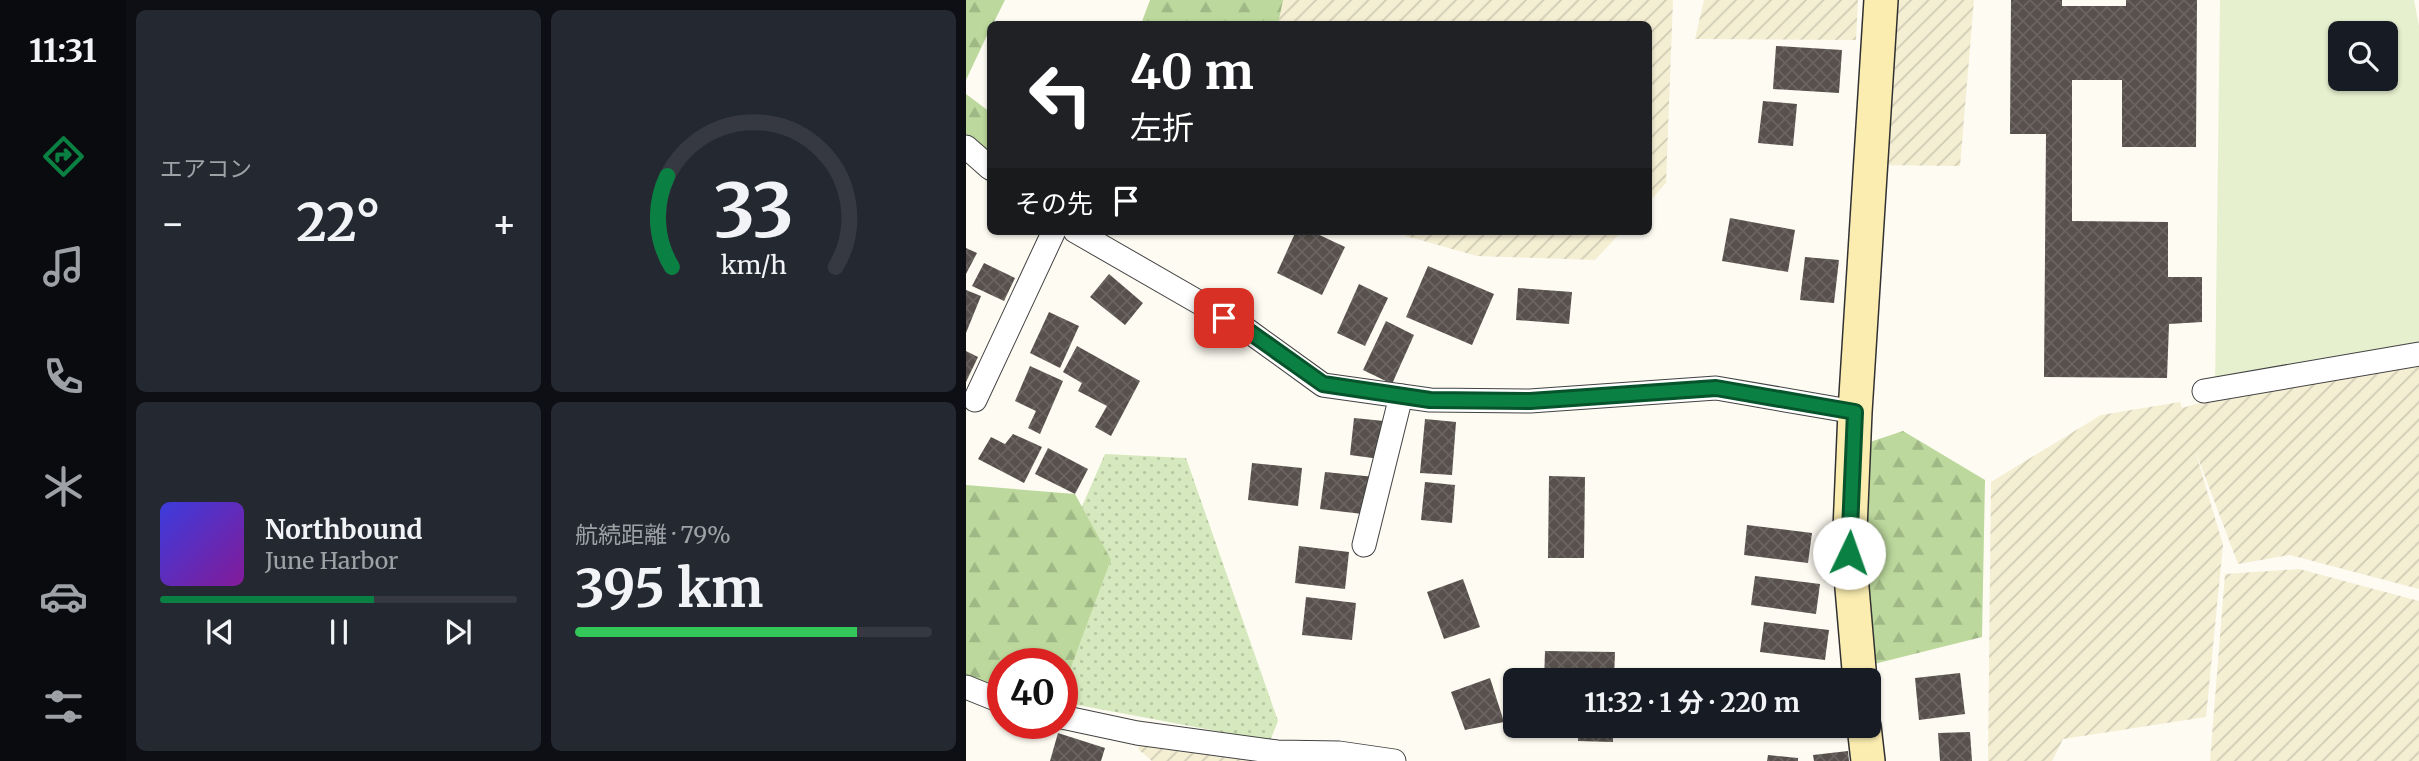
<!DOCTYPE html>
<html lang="ja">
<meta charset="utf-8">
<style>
:root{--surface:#171b24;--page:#242831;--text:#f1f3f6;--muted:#9ea1a6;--line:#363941;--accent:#0b8043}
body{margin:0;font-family:Merriweather,"Noto Sans JP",serif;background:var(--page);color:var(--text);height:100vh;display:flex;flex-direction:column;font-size:26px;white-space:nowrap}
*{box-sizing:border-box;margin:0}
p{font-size:23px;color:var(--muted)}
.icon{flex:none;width:38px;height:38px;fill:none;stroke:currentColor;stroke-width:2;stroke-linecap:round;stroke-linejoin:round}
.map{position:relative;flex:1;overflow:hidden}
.side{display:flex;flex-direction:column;gap:10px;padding:10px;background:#0d0f14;width:840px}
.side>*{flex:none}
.guide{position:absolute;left:21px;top:21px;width:665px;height:214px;border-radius:10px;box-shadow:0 2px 5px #0004;background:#202124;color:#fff;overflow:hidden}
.buttons{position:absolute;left:1362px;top:21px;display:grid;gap:14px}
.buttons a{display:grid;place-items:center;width:70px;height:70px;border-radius:10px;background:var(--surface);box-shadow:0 2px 5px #0004;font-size:35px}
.speed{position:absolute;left:21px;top:648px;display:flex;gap:14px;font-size:35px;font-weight:700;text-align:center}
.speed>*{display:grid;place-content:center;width:91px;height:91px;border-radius:50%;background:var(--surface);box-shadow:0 2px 5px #0004;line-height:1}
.speed .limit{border:10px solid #d22;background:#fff;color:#111}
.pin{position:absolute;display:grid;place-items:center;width:60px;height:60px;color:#fff;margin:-30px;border-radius:14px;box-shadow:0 4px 10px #0006}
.me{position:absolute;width:77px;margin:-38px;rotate:3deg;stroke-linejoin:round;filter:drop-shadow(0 0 5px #0008)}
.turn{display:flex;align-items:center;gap:24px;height:147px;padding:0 28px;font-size:32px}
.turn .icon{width:91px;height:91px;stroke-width:2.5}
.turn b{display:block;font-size:49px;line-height:60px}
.then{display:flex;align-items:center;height:66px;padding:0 28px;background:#0003;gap:14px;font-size:26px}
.big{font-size:52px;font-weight:700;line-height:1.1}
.side .tile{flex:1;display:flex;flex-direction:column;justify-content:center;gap:10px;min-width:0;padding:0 24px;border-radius:10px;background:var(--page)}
.side .dial{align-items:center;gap:0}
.dial svg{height:182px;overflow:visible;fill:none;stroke:var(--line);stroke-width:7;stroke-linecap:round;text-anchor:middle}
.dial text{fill:var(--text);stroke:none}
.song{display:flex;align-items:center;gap:21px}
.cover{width:84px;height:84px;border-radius:10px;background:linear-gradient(135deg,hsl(240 70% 55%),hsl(290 70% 35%))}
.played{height:7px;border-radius:4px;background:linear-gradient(90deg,var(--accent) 60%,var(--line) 60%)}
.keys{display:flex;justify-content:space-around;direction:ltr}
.heat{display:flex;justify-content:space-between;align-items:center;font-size:38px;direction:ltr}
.charge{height:10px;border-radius:5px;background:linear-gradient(90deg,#34c759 79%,var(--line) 0)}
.side .tiles{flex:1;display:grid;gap:10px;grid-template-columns:repeat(2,1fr)}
.trip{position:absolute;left:537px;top:668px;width:378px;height:70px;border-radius:10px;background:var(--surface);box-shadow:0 2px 5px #0004;font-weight:700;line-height:70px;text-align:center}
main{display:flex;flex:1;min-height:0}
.tab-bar{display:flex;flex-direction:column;width:126px;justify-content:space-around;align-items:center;background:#090b0e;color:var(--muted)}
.tab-bar .icon{width:49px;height:49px}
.tab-bar .current{color:var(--accent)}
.tab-bar b{font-size:32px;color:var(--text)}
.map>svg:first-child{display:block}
</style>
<main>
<nav class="tab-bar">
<b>11:31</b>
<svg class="icon current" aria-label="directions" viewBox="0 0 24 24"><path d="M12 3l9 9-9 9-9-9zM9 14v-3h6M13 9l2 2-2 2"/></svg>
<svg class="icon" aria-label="music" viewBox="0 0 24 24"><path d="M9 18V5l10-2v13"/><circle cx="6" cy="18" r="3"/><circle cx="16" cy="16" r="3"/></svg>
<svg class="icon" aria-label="phone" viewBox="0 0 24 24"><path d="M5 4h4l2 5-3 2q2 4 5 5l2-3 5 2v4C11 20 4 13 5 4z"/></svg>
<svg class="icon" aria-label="climate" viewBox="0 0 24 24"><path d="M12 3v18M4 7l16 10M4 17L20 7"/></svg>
<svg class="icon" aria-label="car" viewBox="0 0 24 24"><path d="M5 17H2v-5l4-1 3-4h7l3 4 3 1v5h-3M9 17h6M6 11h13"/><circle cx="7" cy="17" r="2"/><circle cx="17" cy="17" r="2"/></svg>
<svg class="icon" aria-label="filters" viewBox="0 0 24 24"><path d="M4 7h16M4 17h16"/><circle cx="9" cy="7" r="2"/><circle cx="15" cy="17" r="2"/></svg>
</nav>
<section class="side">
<div class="tiles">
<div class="tile"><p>エアコン</p>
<div class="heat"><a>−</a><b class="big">22°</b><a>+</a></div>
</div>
<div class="tile dial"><svg viewBox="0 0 100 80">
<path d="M14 69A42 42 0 1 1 86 69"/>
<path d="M14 69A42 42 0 0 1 12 29" stroke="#0b8043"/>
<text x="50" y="56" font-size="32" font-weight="700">33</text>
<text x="50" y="72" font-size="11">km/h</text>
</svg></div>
<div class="tile">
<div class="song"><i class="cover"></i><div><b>Northbound</b><p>June Harbor</p></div></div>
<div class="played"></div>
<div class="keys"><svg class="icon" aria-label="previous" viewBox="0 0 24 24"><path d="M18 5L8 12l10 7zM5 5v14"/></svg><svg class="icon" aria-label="pause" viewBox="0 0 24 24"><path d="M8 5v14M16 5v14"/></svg><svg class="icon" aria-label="next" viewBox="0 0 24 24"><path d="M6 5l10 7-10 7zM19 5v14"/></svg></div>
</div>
<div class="tile"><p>航続距離 · 79%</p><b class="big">395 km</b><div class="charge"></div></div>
</div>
</section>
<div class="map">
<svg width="1453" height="761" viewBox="0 0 1453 761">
<defs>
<pattern id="farmland-furrows" width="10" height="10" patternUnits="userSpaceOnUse" patternTransform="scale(1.75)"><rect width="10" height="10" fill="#f4eed3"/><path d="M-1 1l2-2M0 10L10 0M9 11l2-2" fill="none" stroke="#d0cbb4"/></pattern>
<pattern id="grass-dots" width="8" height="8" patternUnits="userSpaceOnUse" patternTransform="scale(1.75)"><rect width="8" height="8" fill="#d6e8bd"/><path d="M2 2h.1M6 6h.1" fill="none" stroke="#b6c6a1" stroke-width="1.8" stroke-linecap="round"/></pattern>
<pattern id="forest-firs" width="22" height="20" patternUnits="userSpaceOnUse" patternTransform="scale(1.75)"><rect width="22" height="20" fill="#bcd89c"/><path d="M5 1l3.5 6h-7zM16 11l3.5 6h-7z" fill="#a0b885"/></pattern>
<pattern id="building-cross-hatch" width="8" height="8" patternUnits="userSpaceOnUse" patternTransform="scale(1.75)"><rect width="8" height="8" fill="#57504c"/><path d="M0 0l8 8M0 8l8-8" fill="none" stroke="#6a6561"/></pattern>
</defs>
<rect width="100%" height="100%" fill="#fefbf2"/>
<g fill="url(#farmland-furrows)">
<polygon points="316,0 707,0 700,183 683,202 682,24 312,24"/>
<polygon points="738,0 892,0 890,40 729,39"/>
<polygon points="914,0 1008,0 994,166 904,165"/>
<polygon points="431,231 656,231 629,260 511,256 440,236"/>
<polygon points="1453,343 1453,589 1324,555 1272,564 1229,450 1257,545 1240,717 1097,739 1086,761 1022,761 1025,482 1135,415 1214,402 1216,408"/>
<polygon points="1333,569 1453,601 1453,761 1244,761 1259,574"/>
<polygon points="179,729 361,761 186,761 172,749"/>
</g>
<polygon fill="url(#grass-dots)" points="139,454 220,458 312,721 304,741 96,702 96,692 145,560 107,527"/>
<g fill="url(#forest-firs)">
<polygon points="0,0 39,0 27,24 24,24 24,29 0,80"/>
<polygon points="184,0 317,0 312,24 175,24"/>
<polygon points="0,94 24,112 24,184 0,163"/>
<polygon points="937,431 1019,480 1016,637 904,665 898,444"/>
<polygon points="0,485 109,494 145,560 96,692 96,663 37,663 37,687 0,677"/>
</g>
<path fill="#e6efce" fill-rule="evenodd" d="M1254 0H1448L1453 26V354L1249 389ZM1374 33H1419V79H1374Z"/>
<g fill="url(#building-cross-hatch)">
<polygon points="1045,0 1096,0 1096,6 1160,6 1160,0 1231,0 1230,147 1156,147 1156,80 1106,80 1106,221 1202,222 1202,277 1236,277 1236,322 1203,324 1201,378 1078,377 1080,134 1044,134"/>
<polygon points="810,46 876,50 873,93 807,89"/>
<polygon points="797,101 831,104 827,146 792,143"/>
<polygon points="764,218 829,230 822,272 756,261"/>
<polygon points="330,231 345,231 379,247 356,295 311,273"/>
<polygon points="0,248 11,253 0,274"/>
<polygon points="839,257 873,260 868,303 834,300"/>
<polygon points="18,263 49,278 38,301 6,286"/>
<polygon points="462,266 528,294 506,345 440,317"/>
<polygon points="143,274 177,303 159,325 124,297"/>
<polygon points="393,284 422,298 399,346 371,333"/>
<polygon points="552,288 606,292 603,324 550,320"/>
<polygon points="0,290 15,296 0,333"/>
<polygon points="83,312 113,326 94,368 64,353"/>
<polygon points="420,321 448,335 426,384 397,370"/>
<polygon points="111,346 174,381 145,436 129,427 141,406 112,391 116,383 97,372"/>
<polygon points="0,351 12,357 0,382"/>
<polygon points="64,366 97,381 74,434 62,428 70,411 49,401"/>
<polygon points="388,418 418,421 414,459 384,455"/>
<polygon points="459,419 490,422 486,475 454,473"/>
<polygon points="47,434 76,447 58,483 12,459 25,437 39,444"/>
<polygon points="82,448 122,469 109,494 69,474"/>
<polygon points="286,463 336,468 332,506 282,500"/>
<polygon points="359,472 409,477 405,515 354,509"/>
<polygon points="583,476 619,477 618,558 582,558"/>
<polygon points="459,482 489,485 486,523 455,520"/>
<polygon points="781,525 846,533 842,563 778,555"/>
<polygon points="333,546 383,552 379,589 329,583"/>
<polygon points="789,576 854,584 850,614 785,605"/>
<polygon points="497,579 514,627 478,639 461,592"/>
<polygon points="340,597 390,603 386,640 336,635"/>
<polygon points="798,622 863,630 859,660 794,652"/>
<polygon points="579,651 649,652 648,681 578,681"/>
<polygon points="994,673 999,714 953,720 949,678"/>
<polygon points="524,678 538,722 499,730 485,692"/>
<polygon points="612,726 647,726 647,742 612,741"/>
<polygon points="1004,732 1006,761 974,761 972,733"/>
<polygon points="92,733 139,748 135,761 84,761"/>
<polygon points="882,751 883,761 848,761 847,755"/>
<polygon points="802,755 832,758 832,761 801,761"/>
</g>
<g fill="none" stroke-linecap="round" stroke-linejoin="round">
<defs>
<g id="street">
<polyline points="0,147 24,168"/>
<polyline points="109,231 281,330 357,385 464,400 564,401 750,388 889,412"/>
<polyline points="1238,391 1453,354"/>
<polyline points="9,400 88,231"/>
<polyline points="398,545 435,396"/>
<polyline points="0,687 37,702"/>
<polyline points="96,717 171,733 311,752 373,753 428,761"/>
</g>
<g id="secondary">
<polyline points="894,681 883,553 889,412 915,0"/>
<polyline points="898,726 902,761"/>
</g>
</defs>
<use href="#street" stroke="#424242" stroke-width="25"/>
<use href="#secondary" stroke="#313131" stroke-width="36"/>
<use href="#street" stroke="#fff" stroke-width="23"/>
<use href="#secondary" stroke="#fbedb0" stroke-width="33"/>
</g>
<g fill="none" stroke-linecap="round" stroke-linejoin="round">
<defs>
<polyline id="route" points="258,318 281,330 357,384 464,400 564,401 750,388 889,412 883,553"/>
</defs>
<use href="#route" stroke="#07532c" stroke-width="18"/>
<use href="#route" stroke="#0b8043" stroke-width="12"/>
</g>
</svg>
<div class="buttons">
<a><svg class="icon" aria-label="search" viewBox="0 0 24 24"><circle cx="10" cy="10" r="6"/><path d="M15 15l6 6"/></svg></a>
</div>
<div class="speed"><div class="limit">40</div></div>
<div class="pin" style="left:258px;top:318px;background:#d93025"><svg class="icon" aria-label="arrive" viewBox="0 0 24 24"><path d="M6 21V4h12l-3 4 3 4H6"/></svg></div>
<svg class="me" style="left:883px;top:553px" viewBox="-20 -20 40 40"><circle r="19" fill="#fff"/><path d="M0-13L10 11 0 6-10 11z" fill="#0b8043"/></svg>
<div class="trip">11:32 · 1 分 · 220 m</div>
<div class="guide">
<div class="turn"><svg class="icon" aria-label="left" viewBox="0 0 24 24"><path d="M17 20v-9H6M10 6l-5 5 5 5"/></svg><div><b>40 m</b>左折</div></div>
<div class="then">その先<svg class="icon" aria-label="arrive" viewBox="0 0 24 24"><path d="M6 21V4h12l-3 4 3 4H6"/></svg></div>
</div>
</div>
</main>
